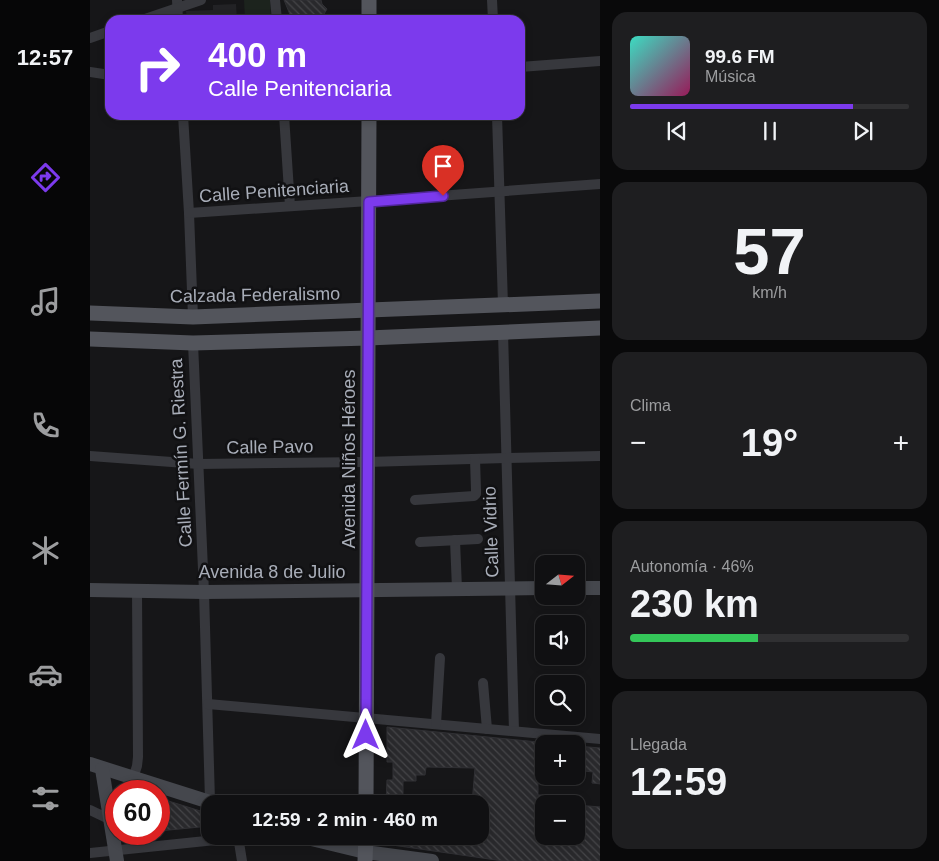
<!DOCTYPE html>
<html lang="es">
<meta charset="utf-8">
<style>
:root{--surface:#101012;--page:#1e1e20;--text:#f1f3f6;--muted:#9c9d9f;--line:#303032;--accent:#7c3aed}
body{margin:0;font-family:Helvetica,sans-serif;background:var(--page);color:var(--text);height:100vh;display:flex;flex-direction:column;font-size:19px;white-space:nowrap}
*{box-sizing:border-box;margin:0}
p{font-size:16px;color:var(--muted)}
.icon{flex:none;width:28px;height:28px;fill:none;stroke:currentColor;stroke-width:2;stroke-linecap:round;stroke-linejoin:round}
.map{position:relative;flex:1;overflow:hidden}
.side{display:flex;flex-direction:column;gap:12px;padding:12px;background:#09090a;width:339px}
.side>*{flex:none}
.hud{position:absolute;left:15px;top:15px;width:420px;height:105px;border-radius:15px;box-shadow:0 2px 8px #0003,0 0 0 1px var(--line);background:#7c3aed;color:#fff;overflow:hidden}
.needle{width:32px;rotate:73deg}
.buttons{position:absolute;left:445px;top:555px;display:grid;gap:10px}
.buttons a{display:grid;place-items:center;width:50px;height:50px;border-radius:10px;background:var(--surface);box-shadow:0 2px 8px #0003,0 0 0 1px var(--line);font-size:25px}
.speed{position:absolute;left:15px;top:780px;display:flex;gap:10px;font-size:25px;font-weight:700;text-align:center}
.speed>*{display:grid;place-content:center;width:65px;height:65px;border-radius:50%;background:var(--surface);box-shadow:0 2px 8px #0003,0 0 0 1px var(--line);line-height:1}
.speed .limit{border:8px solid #d22;background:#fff;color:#111}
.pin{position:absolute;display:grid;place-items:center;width:42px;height:42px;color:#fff;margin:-51px -21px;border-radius:50% 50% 50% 0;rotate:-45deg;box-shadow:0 0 5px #0007}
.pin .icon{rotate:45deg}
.me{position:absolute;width:55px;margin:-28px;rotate:0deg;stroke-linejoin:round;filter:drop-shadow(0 0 4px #0008)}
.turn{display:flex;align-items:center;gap:18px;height:105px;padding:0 20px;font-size:22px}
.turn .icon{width:65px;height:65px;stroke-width:2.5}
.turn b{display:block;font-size:35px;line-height:42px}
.big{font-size:38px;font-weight:700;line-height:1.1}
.side .tile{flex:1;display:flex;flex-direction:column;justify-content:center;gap:8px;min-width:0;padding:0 18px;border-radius:15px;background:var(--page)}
.side .dial{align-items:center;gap:0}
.dial b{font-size:65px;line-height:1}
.song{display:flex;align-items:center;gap:15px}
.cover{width:60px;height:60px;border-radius:8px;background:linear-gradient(135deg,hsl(170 70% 55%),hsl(330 70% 35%))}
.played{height:5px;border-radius:2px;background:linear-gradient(90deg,var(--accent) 80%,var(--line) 80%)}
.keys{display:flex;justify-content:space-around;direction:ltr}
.heat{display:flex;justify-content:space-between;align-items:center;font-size:28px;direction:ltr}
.charge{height:8px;border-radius:4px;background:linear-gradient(90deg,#34c759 46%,var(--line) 0)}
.trip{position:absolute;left:111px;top:795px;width:288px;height:50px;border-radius:15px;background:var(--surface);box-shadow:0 2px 8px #0003,0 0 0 1px var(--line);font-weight:700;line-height:50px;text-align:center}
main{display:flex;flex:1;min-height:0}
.tab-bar{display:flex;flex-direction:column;width:90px;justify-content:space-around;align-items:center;background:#060607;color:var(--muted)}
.tab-bar .icon{width:35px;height:35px}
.tab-bar .current{color:var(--accent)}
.tab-bar b{font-size:22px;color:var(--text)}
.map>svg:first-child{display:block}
</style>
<main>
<nav class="tab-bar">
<b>12:57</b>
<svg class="icon current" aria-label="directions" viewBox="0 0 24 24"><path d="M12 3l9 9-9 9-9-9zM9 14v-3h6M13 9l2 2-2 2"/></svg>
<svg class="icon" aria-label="music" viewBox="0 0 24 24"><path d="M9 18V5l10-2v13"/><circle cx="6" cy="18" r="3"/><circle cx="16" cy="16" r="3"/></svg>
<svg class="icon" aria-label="phone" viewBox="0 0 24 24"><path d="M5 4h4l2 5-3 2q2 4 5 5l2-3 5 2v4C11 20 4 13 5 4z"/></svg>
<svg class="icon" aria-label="climate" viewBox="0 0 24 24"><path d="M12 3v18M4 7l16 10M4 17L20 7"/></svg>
<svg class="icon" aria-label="car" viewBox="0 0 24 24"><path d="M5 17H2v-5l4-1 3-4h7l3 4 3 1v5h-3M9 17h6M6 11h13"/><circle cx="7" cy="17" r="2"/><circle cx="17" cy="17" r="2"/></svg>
<svg class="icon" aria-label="filters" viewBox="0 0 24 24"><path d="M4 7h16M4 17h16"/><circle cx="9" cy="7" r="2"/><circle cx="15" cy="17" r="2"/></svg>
</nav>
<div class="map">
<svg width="511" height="861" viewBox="0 0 511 861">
<defs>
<pattern id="building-back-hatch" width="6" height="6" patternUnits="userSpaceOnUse" patternTransform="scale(1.25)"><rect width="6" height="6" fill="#29292c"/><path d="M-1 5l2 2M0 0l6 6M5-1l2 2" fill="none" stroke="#454548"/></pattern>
</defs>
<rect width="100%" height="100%" fill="#161618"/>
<polygon fill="#222225" points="146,4 147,20 97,20 96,11 123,10 123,5"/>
<polygon fill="#1c231d" points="154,0 180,0 181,20 155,20"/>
<g fill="url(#building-back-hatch)" stroke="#303034">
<polygon points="194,0 231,0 232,4 237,9 231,19 224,15 201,17"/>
<polygon points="297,727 448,742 448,795 453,795 452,822 454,822 454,836 486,836 486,805 511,807 511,861 413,861 295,844 296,836 390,836 390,804 382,804 385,768 336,767 335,775 326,775 326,781 313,781 313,804 296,804 297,780 303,780 303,762 297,762"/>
<polygon points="486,746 511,748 511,784 502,783 503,772 486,770"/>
<polygon points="69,798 120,814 120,826 69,831"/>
</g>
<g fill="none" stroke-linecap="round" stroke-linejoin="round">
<g stroke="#37383d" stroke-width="10">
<polyline points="87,0 88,20"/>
<polyline points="185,0 187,20"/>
<polyline points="402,0 403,20"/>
<polyline points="52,20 111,0"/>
<polyline points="0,38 20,31"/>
<polyline points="430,67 511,61"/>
<polyline points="0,72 20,75"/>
<polyline points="93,115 99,213 103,317"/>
<polyline points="194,115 200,206"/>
<polyline points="407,115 413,305"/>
<polyline points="99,213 279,201 511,184"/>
<polyline points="413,332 424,731"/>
<polyline points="103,343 114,592 120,801"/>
<polyline points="0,456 109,464 277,462 416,458 511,456"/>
<polyline points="325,500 384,496 386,494 386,490 385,459"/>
<polyline points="365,540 367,589"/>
<polyline points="330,542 388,539"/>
<polyline points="393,683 397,729"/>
<polyline points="118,704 511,739"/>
<polyline points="346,724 350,658"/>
<polyline points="43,778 47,766 48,757 47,590"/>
<polyline points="0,810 21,820"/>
<polyline points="148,836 152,861"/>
<polyline points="0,853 164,836"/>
</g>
<g stroke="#45474d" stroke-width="14">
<polyline points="486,588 511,588"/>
<polyline points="0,590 114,592 454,588"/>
<polyline points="0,764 126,804"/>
<polyline points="12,769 27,861"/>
<polyline points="209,836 275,852 342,861"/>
</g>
<g stroke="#53555c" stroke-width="15">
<polyline points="279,0 279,20"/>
<polyline points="0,313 103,317 511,301"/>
<polyline points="0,339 103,343 278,338 511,328"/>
<polyline points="276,804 279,115"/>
<polyline points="275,861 276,836"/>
</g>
</g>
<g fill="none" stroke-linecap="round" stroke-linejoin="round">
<defs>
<polyline id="route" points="276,735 279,202 353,196"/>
</defs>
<use href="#route" stroke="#51269a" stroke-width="12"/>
<use href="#route" stroke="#7c3aed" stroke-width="9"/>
</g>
<g text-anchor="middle" stroke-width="5" stroke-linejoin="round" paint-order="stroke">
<g font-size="18" fill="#a8adb8" stroke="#111113">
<text transform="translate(184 191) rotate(-4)" y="6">Calle Penitenciaria</text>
<text transform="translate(165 295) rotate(-1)" y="6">Calzada Federalismo</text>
<text transform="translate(180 447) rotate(-1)" y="6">Calle Pavo</text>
<text transform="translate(91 453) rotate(-93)" y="6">Calle Fermín G. Riestra</text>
<text transform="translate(259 459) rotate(-90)" y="6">Avenida Niños Héroes</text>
<text transform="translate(401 532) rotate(-92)" y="6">Calle Vidrio</text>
<text x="182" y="578">Avenida 8 de Julio</text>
</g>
</g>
</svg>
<div class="buttons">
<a><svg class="needle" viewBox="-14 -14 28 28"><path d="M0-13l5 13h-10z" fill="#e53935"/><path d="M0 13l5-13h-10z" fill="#9c9d9f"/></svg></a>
<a><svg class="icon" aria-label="sound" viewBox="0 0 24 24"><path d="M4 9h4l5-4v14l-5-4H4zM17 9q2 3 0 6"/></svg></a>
<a><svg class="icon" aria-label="search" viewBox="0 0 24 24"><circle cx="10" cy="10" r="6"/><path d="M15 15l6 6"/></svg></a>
<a>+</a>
<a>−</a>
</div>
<div class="speed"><div class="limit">60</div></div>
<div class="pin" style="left:353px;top:196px;background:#d93025"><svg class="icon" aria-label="arrive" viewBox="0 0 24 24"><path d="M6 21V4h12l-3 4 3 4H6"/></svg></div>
<svg class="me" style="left:276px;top:735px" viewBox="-20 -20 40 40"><path d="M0-17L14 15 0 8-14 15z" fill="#7c3aed" stroke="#fff" stroke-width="4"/></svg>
<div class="trip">12:59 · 2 min · 460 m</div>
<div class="hud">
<div class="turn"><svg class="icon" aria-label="right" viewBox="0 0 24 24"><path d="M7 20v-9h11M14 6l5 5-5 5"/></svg><div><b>400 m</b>Calle Penitenciaria</div></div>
</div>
</div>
<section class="side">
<div class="tile">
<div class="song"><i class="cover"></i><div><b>99.6 FM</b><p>Música</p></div></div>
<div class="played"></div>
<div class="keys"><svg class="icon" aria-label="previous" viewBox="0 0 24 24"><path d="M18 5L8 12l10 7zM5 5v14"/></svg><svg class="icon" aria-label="pause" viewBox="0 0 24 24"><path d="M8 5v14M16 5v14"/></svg><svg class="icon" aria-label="next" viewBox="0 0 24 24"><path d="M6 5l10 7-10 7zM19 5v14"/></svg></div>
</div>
<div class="tile dial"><b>57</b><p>km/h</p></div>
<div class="tile"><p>Clima</p>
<div class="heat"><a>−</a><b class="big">19°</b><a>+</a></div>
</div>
<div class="tile"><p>Autonomía · 46%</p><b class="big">230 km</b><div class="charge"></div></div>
<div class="tile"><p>Llegada</p><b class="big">12:59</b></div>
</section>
</main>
